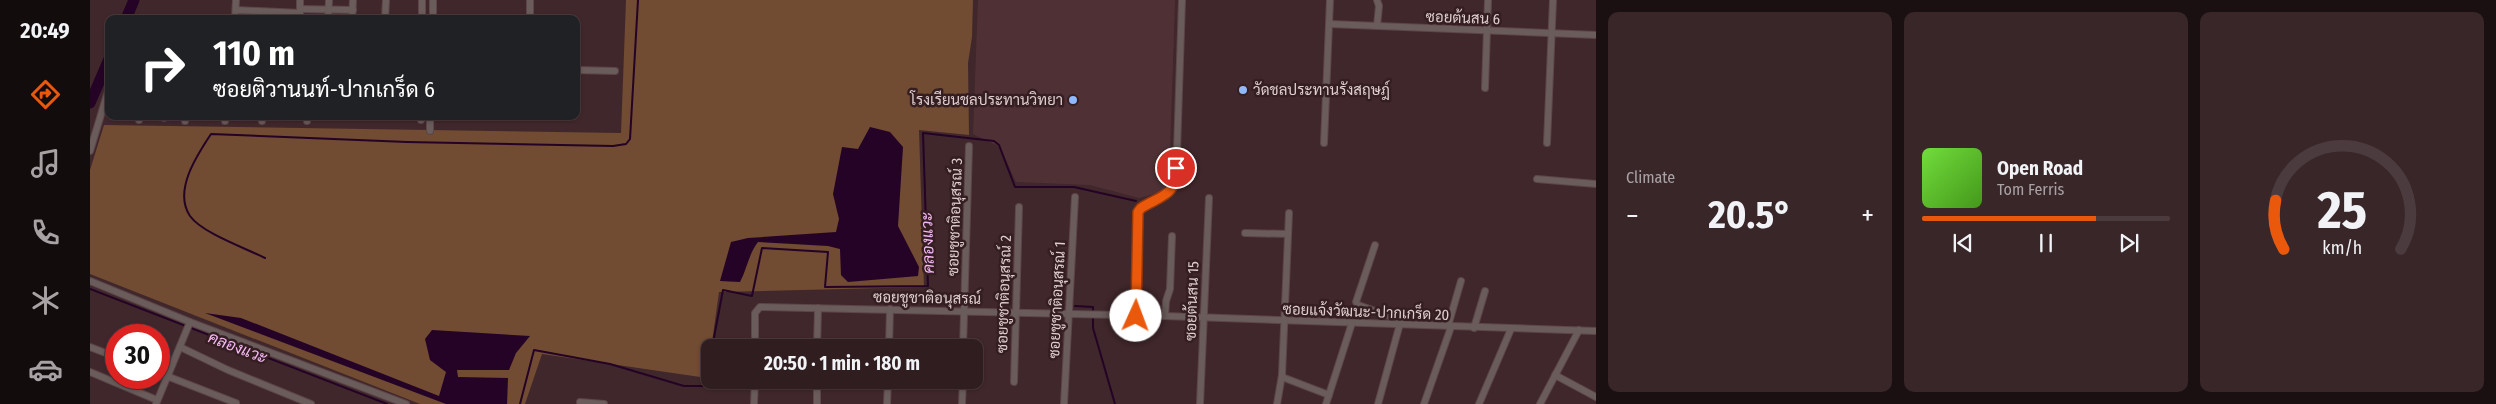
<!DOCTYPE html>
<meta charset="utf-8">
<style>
:root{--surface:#301d20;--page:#382629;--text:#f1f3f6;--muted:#a8a2a5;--line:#4b3b3e;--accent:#ea580c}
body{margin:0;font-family:"Fira Sans Condensed",Sarabun,sans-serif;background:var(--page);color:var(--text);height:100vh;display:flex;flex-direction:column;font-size:19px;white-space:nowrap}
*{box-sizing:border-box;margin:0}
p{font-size:16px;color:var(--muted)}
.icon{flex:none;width:28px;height:28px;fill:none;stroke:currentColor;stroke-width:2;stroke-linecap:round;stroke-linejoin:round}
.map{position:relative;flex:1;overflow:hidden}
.side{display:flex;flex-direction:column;gap:12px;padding:12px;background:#1a1012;width:900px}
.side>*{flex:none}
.hud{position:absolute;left:15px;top:15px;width:475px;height:105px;border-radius:10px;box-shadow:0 1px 4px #0004,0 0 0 1px var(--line);background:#202124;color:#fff;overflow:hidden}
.speed{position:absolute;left:15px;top:324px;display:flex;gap:10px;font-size:25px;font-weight:700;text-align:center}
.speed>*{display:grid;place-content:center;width:65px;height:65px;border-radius:50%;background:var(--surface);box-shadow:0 1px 4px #0004,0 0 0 1px var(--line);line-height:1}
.speed .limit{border:8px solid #d22;background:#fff;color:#111}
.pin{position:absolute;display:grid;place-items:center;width:42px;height:42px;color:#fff;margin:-21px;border:2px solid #fff;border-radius:50%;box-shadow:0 1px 5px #0007}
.me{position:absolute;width:55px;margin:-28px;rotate:2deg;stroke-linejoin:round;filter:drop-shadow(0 0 4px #0008)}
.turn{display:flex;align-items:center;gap:18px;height:105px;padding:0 25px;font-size:22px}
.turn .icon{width:65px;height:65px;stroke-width:2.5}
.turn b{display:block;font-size:35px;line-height:42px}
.big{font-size:38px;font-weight:700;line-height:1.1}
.side .card{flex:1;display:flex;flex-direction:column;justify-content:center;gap:8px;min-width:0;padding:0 18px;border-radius:10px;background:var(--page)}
.side .dial{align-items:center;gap:0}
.dial svg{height:130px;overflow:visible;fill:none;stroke:var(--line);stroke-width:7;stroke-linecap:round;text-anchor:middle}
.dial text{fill:var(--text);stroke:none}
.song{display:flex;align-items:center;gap:15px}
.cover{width:60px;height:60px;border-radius:8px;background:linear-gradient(135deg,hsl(100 70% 55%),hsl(100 70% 35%))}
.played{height:5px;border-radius:2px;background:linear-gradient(90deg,var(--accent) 70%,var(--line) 70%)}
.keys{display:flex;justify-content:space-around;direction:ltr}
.heat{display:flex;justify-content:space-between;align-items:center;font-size:28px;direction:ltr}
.side .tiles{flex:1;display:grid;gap:12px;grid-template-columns:repeat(3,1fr)}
.trip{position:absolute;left:611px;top:339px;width:282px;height:50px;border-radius:10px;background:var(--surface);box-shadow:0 1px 4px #0004,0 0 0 1px var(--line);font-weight:700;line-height:50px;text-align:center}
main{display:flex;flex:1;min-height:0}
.dock{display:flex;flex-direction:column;width:90px;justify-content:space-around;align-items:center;background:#130c0d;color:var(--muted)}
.dock .icon{width:35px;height:35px}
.dock .active{color:var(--accent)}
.dock b{font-size:22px;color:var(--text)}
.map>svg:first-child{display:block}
</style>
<main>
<nav class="dock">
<b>20:49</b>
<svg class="icon active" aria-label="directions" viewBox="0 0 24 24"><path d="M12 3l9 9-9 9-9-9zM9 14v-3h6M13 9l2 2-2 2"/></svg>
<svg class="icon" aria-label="music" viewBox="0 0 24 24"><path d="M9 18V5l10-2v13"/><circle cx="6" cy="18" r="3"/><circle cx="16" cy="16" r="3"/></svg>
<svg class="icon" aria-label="phone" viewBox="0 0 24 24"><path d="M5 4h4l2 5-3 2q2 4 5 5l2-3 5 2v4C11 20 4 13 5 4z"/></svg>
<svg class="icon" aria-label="climate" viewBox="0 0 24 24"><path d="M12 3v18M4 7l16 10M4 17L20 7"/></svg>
<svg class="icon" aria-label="car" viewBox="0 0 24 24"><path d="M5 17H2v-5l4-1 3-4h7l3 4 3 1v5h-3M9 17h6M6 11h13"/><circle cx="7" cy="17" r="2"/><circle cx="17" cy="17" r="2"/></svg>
</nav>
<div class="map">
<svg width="1506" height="404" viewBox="0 0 1506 404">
<rect width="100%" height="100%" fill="#40272b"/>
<polygon fill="#4f3135" points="888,0 1085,0 1079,181 1072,192 1049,198 1000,185 926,182 910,147 883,134"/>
<polygon fill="#714b32" points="536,0 883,0 882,37 878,63 879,135 829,130 834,287 629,292 617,378 452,354 435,404 330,404 0,274 0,170 14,125 531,133"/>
<g fill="#240326">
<path d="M780 127 800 132 813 147 808 226 829 267 828 276 758 282 751 275 750 249 738 246 668 242C659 253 657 269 650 282L630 281 641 242 658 238 746 232 749 219 743 194 752 147 768 149Z"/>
<polygon points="115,313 151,318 349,396 356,372 340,360 335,339 342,330 440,336 426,353 419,370 367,370 368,377 418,378 417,404 356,404"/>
</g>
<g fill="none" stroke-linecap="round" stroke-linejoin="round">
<g stroke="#240326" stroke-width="2">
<path d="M175 258C155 248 112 233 100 216 83 191 107 155 121 134L317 142 523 146 536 144 540 139 548 0"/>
<polyline points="0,289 297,404"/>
<polyline points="985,306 1003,307 1003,312"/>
<polyline points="1003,317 1003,328 1025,404"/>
<polyline points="622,348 633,290 662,296 672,248 738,252 735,287 838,286 833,133 904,141 909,145 925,187 984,187 1046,201"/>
<polyline points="430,404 444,350 520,364 594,386 614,386 620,355"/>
</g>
<g stroke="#240326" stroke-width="11">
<polyline points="36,19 44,0"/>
<polyline points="0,103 19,59"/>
</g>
<defs>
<g id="minor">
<polyline points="1287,0 1289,6 1287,26"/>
<polyline points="210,9 263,10"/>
<polyline points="146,10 210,13"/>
<polyline points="145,19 146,0"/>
<polyline points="210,19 210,0"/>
<polyline points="238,19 239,0"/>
<polyline points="262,19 263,0"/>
<polyline points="295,19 296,0"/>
<polyline points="332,19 332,0"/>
<polyline points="343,19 343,0"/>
<polyline points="440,19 440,0"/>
<polyline points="1240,24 1506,35"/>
<polyline points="486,70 525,71"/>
<polyline points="1395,88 1398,0"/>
<polyline points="49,116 49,120"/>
<polyline points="331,116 331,120"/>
<polyline points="74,118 74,116"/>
<polyline points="95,121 95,116"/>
<polyline points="135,121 135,116"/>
<polyline points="172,121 172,116"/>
<polyline points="217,121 217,116"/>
<polyline points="340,131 340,116"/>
<polyline points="1234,143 1240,0"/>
<polyline points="1457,143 1463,0"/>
<polyline points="0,151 19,88"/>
<polyline points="1447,179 1506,184"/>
<polyline points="1155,233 1198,234"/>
<polyline points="1285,245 1266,302 1268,305 1311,320 1288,404"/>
<polyline points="0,281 100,322 316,404"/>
<polyline points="1075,316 1076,301 1080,289 1082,236"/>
<polyline points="1046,317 1048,212 1051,208 1079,193 1086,181 1092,0"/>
<polyline points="1358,326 1371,281"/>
<polyline points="1384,328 1395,291"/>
<polyline points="0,347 26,357"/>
<polyline points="90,347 138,370 221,404"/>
<polyline points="665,348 665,313 670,307 1075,316 1506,331"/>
<polyline points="727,348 728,308"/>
<polyline points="799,348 800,309"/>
<polyline points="873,348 879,146"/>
<polyline points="0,372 67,400"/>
<polyline points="69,373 146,403"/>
<polyline points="1465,375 1506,397"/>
<polyline points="1192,377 1239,395"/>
<polyline points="924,382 929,207"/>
<polyline points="490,402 514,404"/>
<polyline points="66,404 100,322"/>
<polyline points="664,404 665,380"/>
<polyline points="727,404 727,380"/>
<polyline points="797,404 798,380"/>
<polyline points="872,404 873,380"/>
<polyline points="974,404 985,197"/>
<polyline points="1110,404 1119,198"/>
<polyline points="1187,404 1192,375 1199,213"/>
<polyline points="1236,404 1262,323"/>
<polyline points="1334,404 1361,327"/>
<polyline points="1389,404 1421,329"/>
<polyline points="1450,404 1489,330"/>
</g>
</defs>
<use href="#minor" stroke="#5d4549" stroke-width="8"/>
<use href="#minor" stroke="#695c5a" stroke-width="6"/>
</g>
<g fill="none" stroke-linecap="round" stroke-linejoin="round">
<defs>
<path id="route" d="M1046 316 1048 212 1051 208C1072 195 1086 196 1086 168"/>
</defs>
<use href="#route" stroke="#983908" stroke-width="12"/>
<use href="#route" stroke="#ea580c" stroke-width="9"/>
</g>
<g fill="#8fb8fd" stroke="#351e21" stroke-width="2">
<circle cx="1153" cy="90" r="5"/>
<circle cx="983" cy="100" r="5"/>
</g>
<g text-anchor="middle" stroke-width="5" stroke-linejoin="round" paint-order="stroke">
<g font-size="15" fill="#dfced0" stroke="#351e21">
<text transform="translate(1373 18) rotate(2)" y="5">ซอยต้นสน 6</text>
<text transform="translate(865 217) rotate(-88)" y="5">ซอยชูชาติอนุสรณ์ 3</text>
<text transform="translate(914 294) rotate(-88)" y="5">ซอยชูชาติอนุสรณ์ 2</text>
<text transform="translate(837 298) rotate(1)" y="5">ซอยชูชาติอนุสรณ์</text>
<text transform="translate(967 300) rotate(-87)" y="5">ซอยชูชาติอนุสรณ์ 1</text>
<text transform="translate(1102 301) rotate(-88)" y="5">ซอยต้นสน 15</text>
<text transform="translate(1276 312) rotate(2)" y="5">ซอยแจ้งวัฒนะ-ปากเกร็ด 20</text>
</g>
<g font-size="15" fill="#dfced0" stroke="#351e21" text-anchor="start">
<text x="1163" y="95">วัดชลประทานรังสฤษฎ์</text>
<text x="973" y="105" text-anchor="end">โรงเรียนชลประทานวิทยา</text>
</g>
<g font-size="16" font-style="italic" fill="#f5b8f6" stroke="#351e21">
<text transform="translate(837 243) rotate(-92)" y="6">คลองแวะ</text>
<text transform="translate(148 347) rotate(21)" y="6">คลองแวะ</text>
</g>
</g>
</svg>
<div class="speed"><div class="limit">30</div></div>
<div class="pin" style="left:1086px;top:168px;background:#d93025"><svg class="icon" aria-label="arrive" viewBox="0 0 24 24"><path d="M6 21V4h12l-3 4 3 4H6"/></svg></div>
<svg class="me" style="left:1046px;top:316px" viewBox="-20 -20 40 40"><circle r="19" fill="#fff"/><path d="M0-13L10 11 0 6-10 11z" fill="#ea580c"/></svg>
<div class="trip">20:50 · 1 min · 180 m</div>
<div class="hud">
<div class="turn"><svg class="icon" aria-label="right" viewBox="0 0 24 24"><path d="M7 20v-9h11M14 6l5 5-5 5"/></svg><div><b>110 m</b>ซอยติวานนท์-ปากเกร็ด 6</div></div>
</div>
</div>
<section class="side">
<div class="tiles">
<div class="card"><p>Climate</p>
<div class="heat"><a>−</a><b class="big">20.5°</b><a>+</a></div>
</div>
<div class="card">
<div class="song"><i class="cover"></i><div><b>Open Road</b><p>Tom Ferris</p></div></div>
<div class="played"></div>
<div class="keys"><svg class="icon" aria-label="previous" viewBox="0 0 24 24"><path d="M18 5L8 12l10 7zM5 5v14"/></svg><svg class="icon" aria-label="pause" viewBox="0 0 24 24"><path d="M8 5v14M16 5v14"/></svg><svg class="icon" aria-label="next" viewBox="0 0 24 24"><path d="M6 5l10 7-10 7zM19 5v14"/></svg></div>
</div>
<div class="card dial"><svg viewBox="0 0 100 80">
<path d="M14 69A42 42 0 1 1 86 69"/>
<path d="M14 69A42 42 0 0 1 9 39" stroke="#ea580c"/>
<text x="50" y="56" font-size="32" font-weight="700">25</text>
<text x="50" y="72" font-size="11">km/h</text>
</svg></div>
</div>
</section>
</main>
